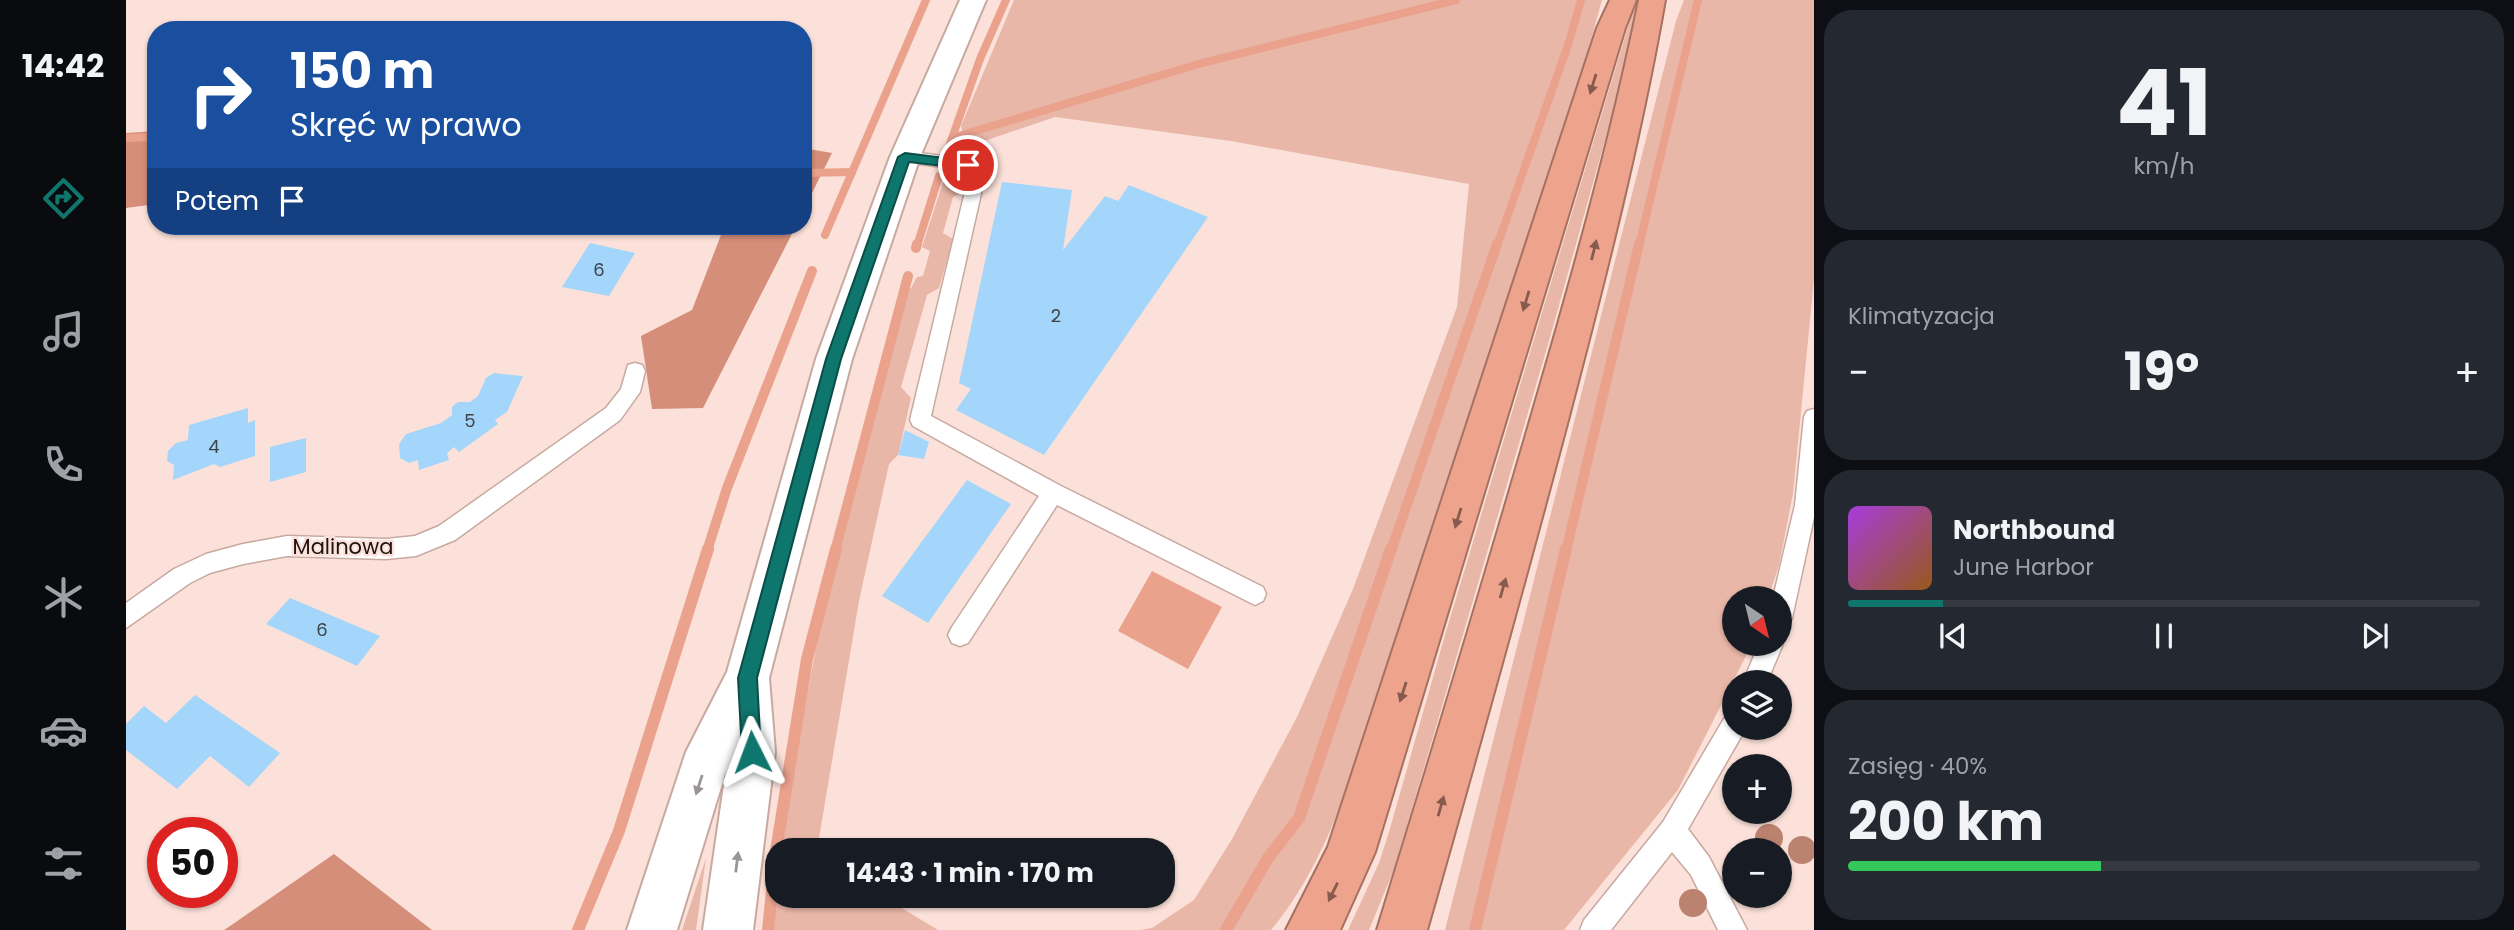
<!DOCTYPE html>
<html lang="pl">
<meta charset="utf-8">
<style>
:root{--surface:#171b24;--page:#242831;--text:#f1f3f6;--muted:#9ea1a6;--line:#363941;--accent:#0f766e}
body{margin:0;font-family:Poppins,sans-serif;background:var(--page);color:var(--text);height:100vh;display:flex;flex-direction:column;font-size:26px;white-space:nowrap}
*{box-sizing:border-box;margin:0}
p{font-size:23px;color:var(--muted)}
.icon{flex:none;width:38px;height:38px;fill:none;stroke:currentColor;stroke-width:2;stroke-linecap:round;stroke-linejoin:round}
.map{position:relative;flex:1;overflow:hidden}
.panel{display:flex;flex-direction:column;gap:10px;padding:10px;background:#0d0f14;width:700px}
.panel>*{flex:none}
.banner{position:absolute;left:21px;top:21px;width:665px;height:214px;border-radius:28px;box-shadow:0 2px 5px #0004;background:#1a4fa0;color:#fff;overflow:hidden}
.needle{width:46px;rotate:145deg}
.buttons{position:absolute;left:1596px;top:586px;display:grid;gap:14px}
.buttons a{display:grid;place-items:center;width:70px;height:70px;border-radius:50%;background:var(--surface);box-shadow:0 2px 5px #0004;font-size:35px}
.speed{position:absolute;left:21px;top:817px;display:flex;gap:14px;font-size:35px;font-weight:700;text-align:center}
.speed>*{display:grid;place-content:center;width:91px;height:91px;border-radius:50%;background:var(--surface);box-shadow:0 2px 5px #0004;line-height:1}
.speed .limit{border:10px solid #d22;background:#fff;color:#111}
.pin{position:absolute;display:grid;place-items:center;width:60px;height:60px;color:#fff;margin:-30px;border:4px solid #fff;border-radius:50%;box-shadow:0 2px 7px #0007}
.me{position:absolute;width:77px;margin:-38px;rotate:357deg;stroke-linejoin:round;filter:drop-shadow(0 0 5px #0008)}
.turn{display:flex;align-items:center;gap:24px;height:147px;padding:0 28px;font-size:32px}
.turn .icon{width:91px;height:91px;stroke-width:2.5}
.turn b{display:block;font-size:49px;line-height:60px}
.then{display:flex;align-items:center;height:66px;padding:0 28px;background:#0003;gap:14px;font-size:26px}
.big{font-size:52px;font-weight:700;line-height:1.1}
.panel .tile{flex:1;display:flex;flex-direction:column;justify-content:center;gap:10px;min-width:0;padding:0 24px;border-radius:28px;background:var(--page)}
.panel .dial{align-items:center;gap:0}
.dial b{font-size:91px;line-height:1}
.song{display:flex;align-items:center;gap:21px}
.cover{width:84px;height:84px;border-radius:10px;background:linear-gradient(135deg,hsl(280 70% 55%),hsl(30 70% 35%))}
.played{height:7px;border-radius:4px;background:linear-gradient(90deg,var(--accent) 15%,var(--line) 15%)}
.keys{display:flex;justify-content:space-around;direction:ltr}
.heat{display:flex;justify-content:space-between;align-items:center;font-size:38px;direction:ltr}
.charge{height:10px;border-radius:5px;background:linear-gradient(90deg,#34c759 40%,var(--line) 0)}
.trip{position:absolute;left:639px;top:838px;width:410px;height:70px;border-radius:28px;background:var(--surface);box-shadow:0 2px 5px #0004;font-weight:700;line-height:70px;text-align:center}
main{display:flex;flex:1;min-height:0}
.tab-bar{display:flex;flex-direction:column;width:126px;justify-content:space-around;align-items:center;background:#090b0e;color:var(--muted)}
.tab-bar .icon{width:49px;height:49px}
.tab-bar .selected{color:var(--accent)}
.tab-bar b{font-size:32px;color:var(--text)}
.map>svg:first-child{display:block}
</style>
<main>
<nav class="tab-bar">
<b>14:42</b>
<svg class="icon selected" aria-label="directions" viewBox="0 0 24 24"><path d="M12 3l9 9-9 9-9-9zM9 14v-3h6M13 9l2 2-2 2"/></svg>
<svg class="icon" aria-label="music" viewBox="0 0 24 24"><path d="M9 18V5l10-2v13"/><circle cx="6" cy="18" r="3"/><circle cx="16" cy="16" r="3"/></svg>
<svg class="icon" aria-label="phone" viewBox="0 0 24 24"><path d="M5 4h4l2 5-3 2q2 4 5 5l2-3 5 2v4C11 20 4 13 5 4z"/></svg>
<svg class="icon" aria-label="climate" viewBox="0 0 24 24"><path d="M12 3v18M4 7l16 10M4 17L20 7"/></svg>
<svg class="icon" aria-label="car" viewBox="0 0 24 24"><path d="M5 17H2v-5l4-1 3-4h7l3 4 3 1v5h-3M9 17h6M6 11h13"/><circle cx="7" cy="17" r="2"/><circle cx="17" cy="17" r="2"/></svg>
<svg class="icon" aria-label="filters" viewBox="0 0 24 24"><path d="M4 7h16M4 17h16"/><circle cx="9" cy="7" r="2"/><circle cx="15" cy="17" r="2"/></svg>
</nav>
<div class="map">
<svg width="1688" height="930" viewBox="0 0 1688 930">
<rect width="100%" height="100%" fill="#fbe1d9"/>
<g fill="#e9b7a8">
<path d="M888 0H1476L1458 65C1395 256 1335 449 1270 639 1237 735 1211 852 1145 930H1014L1026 928 1068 900 1106 839 1171 717 1227 589 1331 307 1343 184 1105 141 929 117 841 147 835 126Z"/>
<polygon points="1510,0 1518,0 1425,334 1269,867 1243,930 1222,930 1253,863 1263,832 1319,635"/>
<polygon points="1558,0 1688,0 1688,279 1667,494 1653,565 1642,598 1608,598 1608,644 1626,644 1552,790 1438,930 1319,930 1550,21"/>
<polygon points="819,176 839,176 838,191 827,197 817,233 827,239 813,288 801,295 775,387 785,398 772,455 763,464 733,601 691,850 656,850 671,747 697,612 781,289 785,288 791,277 797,276 804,251 796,247"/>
<polygon points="580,858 570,930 556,930"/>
<polygon points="651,887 651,896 756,896 812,930 647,930"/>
</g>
<g fill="#d48e79">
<polygon points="30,131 30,204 0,208 0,133"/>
<polygon points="677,148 706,153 677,211"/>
<polygon points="592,226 670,226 577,408 526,409 515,336 566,310 595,235"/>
<polygon points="208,854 306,930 98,930 107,924"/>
</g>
<polygon fill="#eaa28d" points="1026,571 1096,607 1062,669 992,631"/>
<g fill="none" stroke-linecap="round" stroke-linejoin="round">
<g stroke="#eaa28d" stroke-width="8">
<polyline points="0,138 30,137"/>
<polyline points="826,138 854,59 880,0"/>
<polyline points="823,147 826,138 1076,63 1330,0"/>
<polyline points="677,173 726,172"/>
<polyline points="699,235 800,0"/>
<polyline points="791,246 813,176"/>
<polyline points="1371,246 1443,42 1455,0"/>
<polyline points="1513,246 1572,0"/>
</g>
<g stroke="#eaa28d" stroke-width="10">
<polyline points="790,248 791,244"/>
<polyline points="581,551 601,488 686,271"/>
<polyline points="709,551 782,276"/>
<polyline points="1265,551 1371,244"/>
<polyline points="1440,551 1513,244"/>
</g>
<g stroke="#eaa28d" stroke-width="12">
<polyline points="452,930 493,831 582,549"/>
<polyline points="642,930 650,851 681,659 710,549"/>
<polyline points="1100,930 1142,858 1173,818 1265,549"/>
<polyline points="1349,930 1440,549"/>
</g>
</g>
<g fill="#a3d6fa">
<polygon points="876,182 946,190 937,250 979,196 992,201 1003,185 1082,217 918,455 830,410 845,389 833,383"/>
<polygon points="464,243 509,253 483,296 436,287"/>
<polygon points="368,373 397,376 381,412 369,420 372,424 333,452 328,447 321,453 323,460 293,470 292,460 283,463 274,458 273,444 280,434 315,423 326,415 326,407 332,402 344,402 352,396 360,378"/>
<polygon points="122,408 122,423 129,420 129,456 94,467 88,464 47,480 48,465 41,461 42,451 50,443 62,440 63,425"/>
<polygon points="779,430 803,442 798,459 772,455"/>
<polygon points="180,438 180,472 144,482 144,447"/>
<polygon points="841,480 885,504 802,623 756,596"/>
<polygon points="164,598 254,636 231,666 140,624"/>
<polygon points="69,695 154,753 123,787 84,756 51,789 0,750 0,724 18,706 40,723"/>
</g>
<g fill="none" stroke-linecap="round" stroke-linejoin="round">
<defs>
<g id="lane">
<polygon points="779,151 853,161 861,167 805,416 935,486 1137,587 1140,594 1137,601 1129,605 1121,601 931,505 842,643 834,646 826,643 822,635 826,627 913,496 787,426 784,420 844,171 773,161 771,157"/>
<polygon points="509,363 516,365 519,371 514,392 494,420 329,540 290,556 260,559 161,556 117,564 84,573 64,583 0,628 0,603 48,569 80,554 117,544 161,536 260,539 289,536 313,526 480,408 495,389 502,365"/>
<polygon points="1688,409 1688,517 1666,618 1662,626 1654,629 1654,598 1647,598 1669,505 1678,417 1681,411"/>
<polygon points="1654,637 1657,644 1641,682 1617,682 1633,644 1654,644"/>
<polygon points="1608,714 1608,728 1620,728 1562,829 1583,857 1621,930 1592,930 1565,875 1546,852 1485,930 1454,930 1458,920 1537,822 1599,717"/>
</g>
<polygon id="secondary" points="834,0 860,0 794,157 726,359 643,678 649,752 627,930 577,930 600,771 551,930 501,930 560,752 601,672 690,359 764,157"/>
<g id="highway">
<polygon points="1484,0 1510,0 1499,28 1249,852 1214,930 1160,930 1202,847 1471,28"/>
<path d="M1513 0H1539C1514 143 1478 283 1441 424 1396 593 1349 762 1301 930H1251C1303 762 1354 593 1403 424 1444 284 1484 143 1513 0Z"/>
</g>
</defs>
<use href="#lane" stroke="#c8a9a0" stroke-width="3"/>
<use href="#secondary" stroke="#c8a9a0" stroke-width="4"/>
<use href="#highway" stroke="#a57161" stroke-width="4"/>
<use href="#lane" fill="#fff" fill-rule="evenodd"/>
<use href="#secondary" fill="#fff" fill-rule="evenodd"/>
<use href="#highway" fill="#eea38d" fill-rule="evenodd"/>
</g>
<g fill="#bc8270">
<circle cx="1643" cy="838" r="14"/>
<circle cx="1676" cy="850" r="14"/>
<circle cx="1567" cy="903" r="14"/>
</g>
<defs><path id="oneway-solid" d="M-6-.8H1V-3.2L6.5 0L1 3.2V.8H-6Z" transform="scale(1.75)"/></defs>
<g fill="#865b4e">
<use href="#oneway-solid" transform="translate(1467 84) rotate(107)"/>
<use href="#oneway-solid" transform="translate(1468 250) rotate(-76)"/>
<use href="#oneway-solid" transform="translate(1400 301) rotate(107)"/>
<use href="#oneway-solid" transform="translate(1332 518) rotate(107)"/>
<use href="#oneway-solid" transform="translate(1377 588) rotate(-74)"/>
<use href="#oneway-solid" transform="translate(1277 692) rotate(108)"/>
<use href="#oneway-solid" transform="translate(1315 806) rotate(-74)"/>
<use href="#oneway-solid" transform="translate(1207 892) rotate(116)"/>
</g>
<g fill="#999593">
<use href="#oneway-solid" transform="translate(573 785) rotate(108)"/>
<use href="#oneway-solid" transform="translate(611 862) rotate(-83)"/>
</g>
<polygon fill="#0f766e" stroke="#0a4d48" stroke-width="2" points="779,153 842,161 848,165 842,169 783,162 715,359 631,678 635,752 632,759 626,761 619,759 616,752 612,678 700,359 772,157"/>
<g text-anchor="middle" stroke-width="5" stroke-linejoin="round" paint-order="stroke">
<g font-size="18" fill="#3e444a">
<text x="473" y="276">6</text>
<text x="930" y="322">2</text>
<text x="344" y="427">5</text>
<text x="88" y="453">4</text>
<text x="196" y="636">6</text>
</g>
<g font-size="21" fill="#1d130f" stroke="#fbe1d9">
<text x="217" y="554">Malinowa</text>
</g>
</g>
</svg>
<div class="buttons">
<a><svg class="needle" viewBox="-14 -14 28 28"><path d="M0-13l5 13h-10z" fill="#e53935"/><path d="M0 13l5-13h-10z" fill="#9ea1a6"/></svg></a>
<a><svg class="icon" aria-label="layers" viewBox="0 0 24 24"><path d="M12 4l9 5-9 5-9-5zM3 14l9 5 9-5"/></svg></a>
<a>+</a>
<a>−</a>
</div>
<div class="speed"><div class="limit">50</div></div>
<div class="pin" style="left:842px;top:165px;background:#d93025"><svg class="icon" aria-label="arrive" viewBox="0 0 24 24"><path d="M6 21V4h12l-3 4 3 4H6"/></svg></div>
<svg class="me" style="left:626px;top:752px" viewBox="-20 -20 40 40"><path d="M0-17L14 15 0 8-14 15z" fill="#0f766e" stroke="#fff" stroke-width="4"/></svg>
<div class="trip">14:43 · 1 min · 170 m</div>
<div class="banner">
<div class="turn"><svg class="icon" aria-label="right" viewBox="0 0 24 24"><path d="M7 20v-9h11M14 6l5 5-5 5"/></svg><div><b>150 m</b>Skręć w prawo</div></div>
<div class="then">Potem<svg class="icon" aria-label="arrive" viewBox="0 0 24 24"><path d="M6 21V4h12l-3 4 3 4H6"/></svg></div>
</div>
</div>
<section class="panel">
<div class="tile dial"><b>41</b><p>km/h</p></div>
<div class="tile"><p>Klimatyzacja</p>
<div class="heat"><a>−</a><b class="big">19°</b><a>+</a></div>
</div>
<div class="tile">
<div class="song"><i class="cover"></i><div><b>Northbound</b><p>June Harbor</p></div></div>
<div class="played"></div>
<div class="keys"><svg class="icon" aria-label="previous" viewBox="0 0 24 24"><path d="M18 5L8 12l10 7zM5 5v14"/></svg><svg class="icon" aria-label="pause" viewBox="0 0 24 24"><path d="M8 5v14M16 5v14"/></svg><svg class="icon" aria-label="next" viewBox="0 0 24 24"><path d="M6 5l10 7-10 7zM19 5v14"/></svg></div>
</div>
<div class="tile"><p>Zasięg · 40%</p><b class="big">200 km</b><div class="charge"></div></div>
</section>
</main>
